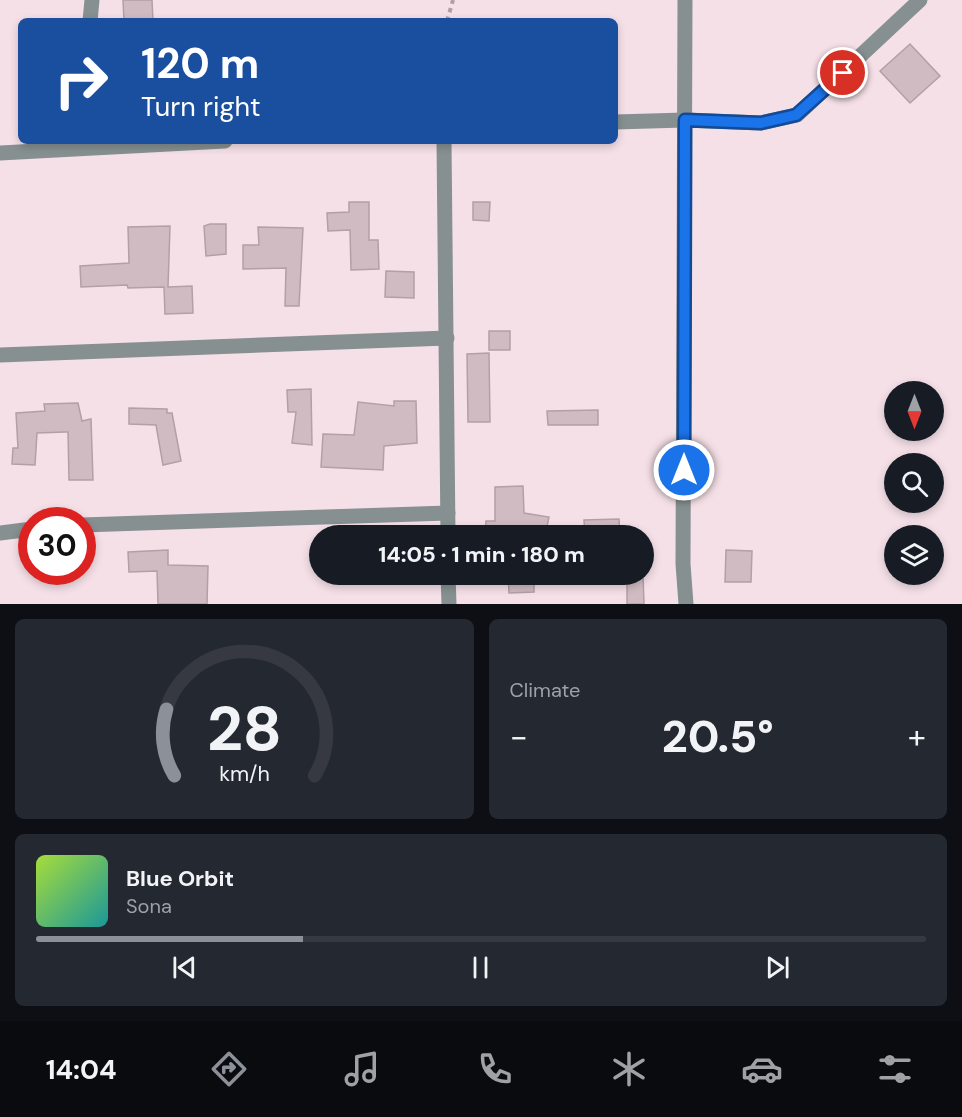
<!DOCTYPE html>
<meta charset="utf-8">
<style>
:root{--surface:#171b24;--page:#242831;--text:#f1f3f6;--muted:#9ea1a6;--line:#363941;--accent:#8c9099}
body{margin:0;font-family:"DM Sans",sans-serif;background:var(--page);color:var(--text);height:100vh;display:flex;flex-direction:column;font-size:22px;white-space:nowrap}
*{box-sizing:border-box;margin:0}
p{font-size:20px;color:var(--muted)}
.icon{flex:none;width:33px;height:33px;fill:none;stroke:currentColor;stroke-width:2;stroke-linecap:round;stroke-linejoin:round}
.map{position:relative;height:604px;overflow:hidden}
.side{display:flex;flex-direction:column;gap:15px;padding:15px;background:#0d0f14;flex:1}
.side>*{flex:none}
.top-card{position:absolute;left:18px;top:18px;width:600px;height:126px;border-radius:9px;box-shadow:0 3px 9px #0003;background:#1a4fa0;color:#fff;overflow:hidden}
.needle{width:39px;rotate:180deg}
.controls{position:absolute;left:884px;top:381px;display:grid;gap:12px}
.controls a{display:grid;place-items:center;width:60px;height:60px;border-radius:50%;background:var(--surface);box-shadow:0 3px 9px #0003;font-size:30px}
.speed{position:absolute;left:18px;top:507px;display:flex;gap:12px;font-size:30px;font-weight:700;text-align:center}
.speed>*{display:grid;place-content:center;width:78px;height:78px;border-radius:50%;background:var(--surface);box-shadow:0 3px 9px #0003;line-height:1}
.speed .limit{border:9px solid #d22;background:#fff;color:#111}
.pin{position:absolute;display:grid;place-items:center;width:51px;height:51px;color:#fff;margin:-26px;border:3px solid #fff;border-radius:50%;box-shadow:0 2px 6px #0007}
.me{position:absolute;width:66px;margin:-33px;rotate:0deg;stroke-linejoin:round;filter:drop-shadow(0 0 4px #0008)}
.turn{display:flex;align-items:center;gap:21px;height:126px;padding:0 24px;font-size:27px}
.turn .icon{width:78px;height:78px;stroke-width:2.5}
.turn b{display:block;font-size:42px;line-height:51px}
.big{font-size:45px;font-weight:800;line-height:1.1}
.side .widget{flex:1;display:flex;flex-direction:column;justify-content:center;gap:9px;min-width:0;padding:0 21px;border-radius:9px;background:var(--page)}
.side .dial{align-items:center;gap:0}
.dial svg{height:156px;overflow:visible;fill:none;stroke:var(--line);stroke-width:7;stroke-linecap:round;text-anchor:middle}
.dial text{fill:var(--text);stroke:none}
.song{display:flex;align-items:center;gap:18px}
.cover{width:72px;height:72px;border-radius:9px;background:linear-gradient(135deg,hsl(80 70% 55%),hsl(180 70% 35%))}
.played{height:6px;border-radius:3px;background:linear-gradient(90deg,var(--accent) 30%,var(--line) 30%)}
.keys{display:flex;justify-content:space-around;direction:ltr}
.heat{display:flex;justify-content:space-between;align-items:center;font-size:33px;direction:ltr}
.side .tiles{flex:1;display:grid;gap:15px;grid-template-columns:1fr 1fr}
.widget:last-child{grid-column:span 2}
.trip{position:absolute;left:309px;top:525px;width:345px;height:60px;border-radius:30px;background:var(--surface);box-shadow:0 3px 9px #0003;font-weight:800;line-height:60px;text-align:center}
.dock{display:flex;height:96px;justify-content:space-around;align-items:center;background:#090b0e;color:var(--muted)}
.dock .icon{width:42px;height:42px}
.dock .active{color:var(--accent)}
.dock b{font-size:27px;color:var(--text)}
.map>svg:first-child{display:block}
</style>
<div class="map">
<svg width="962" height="604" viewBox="0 0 962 604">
<rect width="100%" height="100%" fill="#f6e0e8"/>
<g fill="#d0bbc2" stroke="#b39fa6" stroke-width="1.5">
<polygon points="123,0 152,0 153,21 124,21"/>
<polygon points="910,44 940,76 910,103 880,71"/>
<polygon points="349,202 369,202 369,240 378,240 379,269 351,270 350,230 328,231 327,213 349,212"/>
<polygon points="473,202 490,202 489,221 473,220"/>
<polygon points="210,224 226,224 226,254 206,256 204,226"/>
<polygon points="170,226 168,287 192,286 193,313 165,314 164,287 128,288 127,285 81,287 80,266 129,263 128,227"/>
<polygon points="258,227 303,228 299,306 285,306 286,268 243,269 243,245 259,245"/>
<polygon points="386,271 414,272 414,298 385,297"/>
<rect x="489" y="331" width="21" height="19"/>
<polygon points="489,353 490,422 468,422 467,354"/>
<polygon points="311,389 312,445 292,443 296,412 288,412 287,390"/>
<polygon points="394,401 416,401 417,443 384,446 383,470 321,467 323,434 354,435 358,402 394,406"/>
<polygon points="78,403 82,421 91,419 93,480 69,480 68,432 65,432 37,433 35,465 12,464 13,448 18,448 16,413 45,411 44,404"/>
<polygon points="129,408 167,409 167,413 172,413 181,461 163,465 156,425 129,424"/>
<polygon points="598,410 598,425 548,425 547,411"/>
<polygon points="523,486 524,513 549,517 545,536 485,536 486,521 495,521 495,487"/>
<polygon points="619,519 620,536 585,536 584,520"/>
<polygon points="168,550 168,565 208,566 207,604 158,604 157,571 129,572 128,552"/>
<polygon points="726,550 752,551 751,582 725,582"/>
<polygon points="508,574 534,574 534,592 509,593"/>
<polygon points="643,574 644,604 627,604 627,575"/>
</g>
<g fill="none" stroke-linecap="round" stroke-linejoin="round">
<polyline stroke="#af9ea4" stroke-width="4" stroke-dasharray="4.5 4.5" stroke-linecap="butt" points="447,21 453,0"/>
<g stroke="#869091" stroke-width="15">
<polyline points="685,0 683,564 686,604"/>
<polyline points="90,21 92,0"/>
<polyline points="615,122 685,120 761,123 797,115 920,0"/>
<polyline points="444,141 448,536"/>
<polyline points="0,153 225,141"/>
<polyline points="0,355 447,338"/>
<polyline points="82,525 448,513"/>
<polyline points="0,533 32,529"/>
<polyline points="448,574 449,604"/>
</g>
</g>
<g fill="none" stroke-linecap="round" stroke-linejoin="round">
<defs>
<polyline id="route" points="684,470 685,120 761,123 796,115 843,73"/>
</defs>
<use href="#route" stroke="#114b97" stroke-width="15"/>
<use href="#route" stroke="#1a73e8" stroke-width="10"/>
</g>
</svg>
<div class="controls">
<a><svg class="needle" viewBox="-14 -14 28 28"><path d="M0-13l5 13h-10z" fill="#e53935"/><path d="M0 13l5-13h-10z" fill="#9ea1a6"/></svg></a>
<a><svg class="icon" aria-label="search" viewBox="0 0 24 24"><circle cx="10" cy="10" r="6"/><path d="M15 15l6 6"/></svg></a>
<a><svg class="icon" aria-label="layers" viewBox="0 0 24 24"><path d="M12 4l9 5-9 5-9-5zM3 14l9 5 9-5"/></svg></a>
</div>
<div class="speed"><div class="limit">30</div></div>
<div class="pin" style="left:843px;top:73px;background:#d93025"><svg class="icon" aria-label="arrive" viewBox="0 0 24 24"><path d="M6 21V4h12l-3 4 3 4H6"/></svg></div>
<svg class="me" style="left:684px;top:470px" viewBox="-20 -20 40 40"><circle r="17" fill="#1a73e8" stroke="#fff" stroke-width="3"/><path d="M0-11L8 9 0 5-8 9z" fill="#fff"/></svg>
<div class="trip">14:05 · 1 min · 180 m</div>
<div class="top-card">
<div class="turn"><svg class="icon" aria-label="right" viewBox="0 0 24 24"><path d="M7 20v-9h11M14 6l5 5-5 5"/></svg><div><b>120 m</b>Turn right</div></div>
</div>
</div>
<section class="side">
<div class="tiles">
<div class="widget dial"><svg viewBox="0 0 100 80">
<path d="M14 69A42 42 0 1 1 86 69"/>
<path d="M14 69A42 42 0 0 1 10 35" stroke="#8c9099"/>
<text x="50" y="56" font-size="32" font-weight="700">28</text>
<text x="50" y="72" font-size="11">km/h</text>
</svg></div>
<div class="widget"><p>Climate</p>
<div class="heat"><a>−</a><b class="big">20.5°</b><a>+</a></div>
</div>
<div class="widget">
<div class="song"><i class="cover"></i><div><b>Blue Orbit</b><p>Sona</p></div></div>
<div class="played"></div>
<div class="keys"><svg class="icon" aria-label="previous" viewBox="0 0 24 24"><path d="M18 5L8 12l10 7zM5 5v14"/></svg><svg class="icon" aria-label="pause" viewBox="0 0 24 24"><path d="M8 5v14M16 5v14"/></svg><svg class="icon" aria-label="next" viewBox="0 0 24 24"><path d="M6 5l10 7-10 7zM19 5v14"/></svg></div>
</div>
</div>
</section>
<nav class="dock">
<b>14:04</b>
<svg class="icon active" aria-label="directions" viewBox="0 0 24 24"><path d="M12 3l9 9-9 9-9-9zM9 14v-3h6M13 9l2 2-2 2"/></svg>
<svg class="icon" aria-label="music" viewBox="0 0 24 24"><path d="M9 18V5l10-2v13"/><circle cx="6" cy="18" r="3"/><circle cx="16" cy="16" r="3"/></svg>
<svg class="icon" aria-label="phone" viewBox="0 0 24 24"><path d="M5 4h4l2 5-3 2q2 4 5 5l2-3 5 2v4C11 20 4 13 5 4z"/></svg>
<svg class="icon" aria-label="climate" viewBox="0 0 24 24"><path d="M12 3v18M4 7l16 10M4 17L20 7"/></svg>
<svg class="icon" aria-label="car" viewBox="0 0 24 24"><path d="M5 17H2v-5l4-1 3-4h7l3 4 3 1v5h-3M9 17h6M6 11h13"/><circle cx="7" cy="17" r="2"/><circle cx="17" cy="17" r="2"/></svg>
<svg class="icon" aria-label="filters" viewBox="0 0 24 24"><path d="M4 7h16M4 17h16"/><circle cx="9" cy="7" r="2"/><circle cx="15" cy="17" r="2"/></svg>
</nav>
